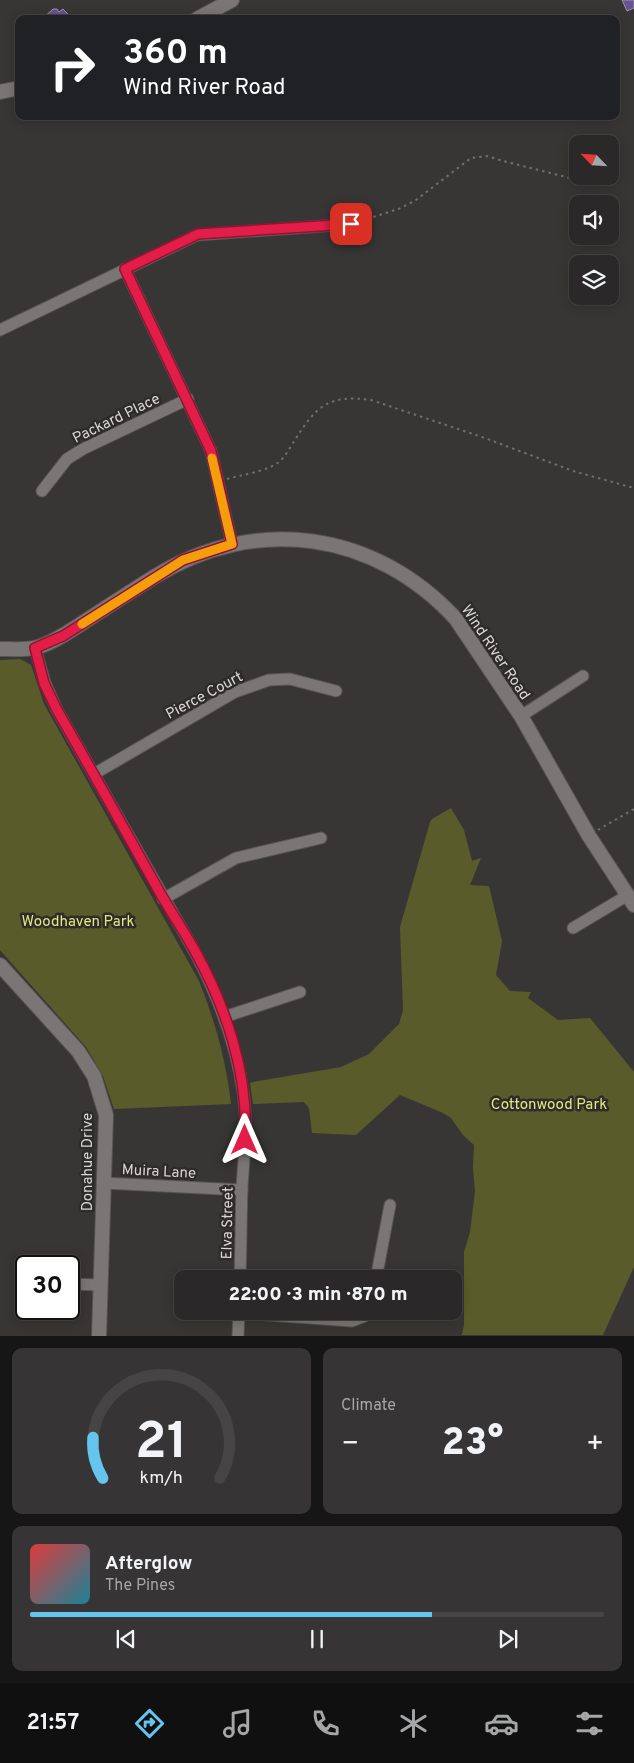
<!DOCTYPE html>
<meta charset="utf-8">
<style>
:root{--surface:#2a2828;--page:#363434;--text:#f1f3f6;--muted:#a5a6a8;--line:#464445;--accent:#65c5ee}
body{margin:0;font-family:Overpass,sans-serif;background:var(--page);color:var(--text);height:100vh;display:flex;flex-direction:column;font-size:19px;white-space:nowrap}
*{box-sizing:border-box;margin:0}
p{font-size:16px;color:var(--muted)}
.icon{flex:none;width:28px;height:28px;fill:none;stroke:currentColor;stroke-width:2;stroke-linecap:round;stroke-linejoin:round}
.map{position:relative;height:1336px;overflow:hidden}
.panel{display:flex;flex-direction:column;gap:12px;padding:12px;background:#171616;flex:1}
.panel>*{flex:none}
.top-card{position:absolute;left:15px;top:15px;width:605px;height:105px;border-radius:10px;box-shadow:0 2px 12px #0003,0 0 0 1px var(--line);background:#202124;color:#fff;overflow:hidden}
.needle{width:32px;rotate:295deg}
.fabs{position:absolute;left:569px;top:135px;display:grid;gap:10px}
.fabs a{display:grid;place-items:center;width:50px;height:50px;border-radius:10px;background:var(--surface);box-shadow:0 2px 12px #0003,0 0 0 1px var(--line);font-size:25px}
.speed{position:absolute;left:15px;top:1255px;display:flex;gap:10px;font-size:25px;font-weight:700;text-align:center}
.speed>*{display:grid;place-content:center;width:65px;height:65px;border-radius:50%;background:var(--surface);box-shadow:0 2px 12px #0003,0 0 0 1px var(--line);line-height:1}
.speed .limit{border:2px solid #111;border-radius:8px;background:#fff;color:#111}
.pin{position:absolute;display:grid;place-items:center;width:42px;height:42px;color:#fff;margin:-21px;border-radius:10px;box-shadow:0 2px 8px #0006}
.me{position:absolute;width:55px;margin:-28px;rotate:0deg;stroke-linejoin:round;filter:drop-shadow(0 0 4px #0008)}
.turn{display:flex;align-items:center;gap:18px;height:105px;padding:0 25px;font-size:22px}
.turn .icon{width:65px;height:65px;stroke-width:2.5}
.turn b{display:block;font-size:35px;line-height:42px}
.big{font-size:38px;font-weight:800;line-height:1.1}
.panel .tile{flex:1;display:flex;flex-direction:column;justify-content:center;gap:8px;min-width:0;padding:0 18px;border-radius:10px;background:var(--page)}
.panel .dial{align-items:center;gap:0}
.dial svg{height:130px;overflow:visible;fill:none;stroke:var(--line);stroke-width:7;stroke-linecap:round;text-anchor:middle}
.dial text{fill:var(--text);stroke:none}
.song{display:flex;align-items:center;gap:15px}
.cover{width:60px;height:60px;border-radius:8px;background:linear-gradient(135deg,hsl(0 70% 55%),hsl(190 70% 35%))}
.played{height:5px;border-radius:2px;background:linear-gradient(90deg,var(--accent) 70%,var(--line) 70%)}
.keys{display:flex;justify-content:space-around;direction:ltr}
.heat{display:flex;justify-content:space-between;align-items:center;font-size:28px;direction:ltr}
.panel .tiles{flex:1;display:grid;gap:12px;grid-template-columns:1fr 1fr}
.tile:last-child{grid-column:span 2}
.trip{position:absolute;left:174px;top:1270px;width:288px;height:50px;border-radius:10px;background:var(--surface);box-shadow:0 2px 12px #0003,0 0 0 1px var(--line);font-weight:800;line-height:50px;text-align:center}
.dock{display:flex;height:80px;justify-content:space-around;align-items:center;background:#111010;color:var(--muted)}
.dock .icon{width:35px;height:35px}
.dock .on{color:var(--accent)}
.dock b{font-size:22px;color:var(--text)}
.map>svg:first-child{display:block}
</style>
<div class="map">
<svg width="634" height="1336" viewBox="0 0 634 1336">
<rect width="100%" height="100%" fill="#383635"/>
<g fill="#595c2a">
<path d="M20 659 31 665 44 704 199 981C215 1021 226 1060 231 1104L114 1109 103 1076 86 1047 0 950V660Z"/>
<polygon points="451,808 464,830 472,861 481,858 470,885 489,886 502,941 496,975 510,991 531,992 528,998 558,1020 590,1018 634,1072 634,1267 603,1335 462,1335 464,1325 464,1252 470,1232 475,1191 473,1168 474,1145 463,1135 451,1118 443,1113 400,1095 356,1135 312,1133 309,1108 304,1102 253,1104 250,1083 253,1082 341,1067 369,1054 399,1024 403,1010 400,927 430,822 432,819"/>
</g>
<g fill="#6a5191" stroke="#99989b">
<polygon points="622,0 634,0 634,8 627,11"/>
<polygon points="53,9 57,9 59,12 63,9 72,18 74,16 77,19 42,19"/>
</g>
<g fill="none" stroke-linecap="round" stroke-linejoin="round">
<defs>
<g id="minor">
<polyline points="125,269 211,451 232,544"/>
<polyline points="0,330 197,235 351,224"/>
<polyline points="42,491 67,459 83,449 188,399"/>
<path d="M35 648 45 683 57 710 195 952C218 996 236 1042 243 1092 248 1123 244 1156 242 1187 241 1218 241 1248 240 1279"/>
<polyline points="521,716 583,676"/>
<polyline points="94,774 235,692 269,680 290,679 336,691"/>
<polyline points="163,899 236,858 321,838"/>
<polyline points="573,928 628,895"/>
<polyline points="224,1017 300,992"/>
<polyline points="104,1183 242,1190"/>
<polyline points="376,1279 390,1205"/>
<polyline points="25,1283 26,1283"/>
<polyline points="69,1284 100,1285"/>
<polyline points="239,1313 352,1321 365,1316 368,1311"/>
<polyline points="238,1336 239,1311"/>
</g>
<g id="tertiary">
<path d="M0 649C11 649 23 650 34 648 50 645 70 631 84 622 107 607 130 592 154 577 256 514 375 531 456 619L521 716 589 836 634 905"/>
<polyline points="0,965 78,1051 94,1076 106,1115 99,1336"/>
</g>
<g id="secondary">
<polyline points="197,19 232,0"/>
<polyline points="0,92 19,88"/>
</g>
</defs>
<use href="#minor" stroke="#575454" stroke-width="13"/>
<use href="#tertiary" stroke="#575454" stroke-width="16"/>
<use href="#secondary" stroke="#575454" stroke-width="16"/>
<g stroke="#706f6e" stroke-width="2" stroke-dasharray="2.5 4" stroke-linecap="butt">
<polyline points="361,221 401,208 416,200 471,158 487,156 503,161 574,179"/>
<path d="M227 479C241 475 268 471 279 462 286 456 290 447 295 440 316 406 329 394 371 400L482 437 573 471 634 488"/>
<polyline points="598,830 634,809"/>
</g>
<use href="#minor" stroke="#797675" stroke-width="11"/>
<use href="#tertiary" stroke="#797675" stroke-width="14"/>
<use href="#secondary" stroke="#797675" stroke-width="14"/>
</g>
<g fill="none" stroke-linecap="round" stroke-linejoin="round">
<defs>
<path id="route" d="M245 1140C249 1075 226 1007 195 951 182 928 167 906 154 882 122 825 90 767 57 710L44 683 35 648 63 636 183 560 232 544 211 451 125 269 198 234 351 224"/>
</defs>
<use href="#route" stroke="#92132f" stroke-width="12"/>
<use href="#route" stroke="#e11d48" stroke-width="9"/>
<polyline stroke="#f59e0b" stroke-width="9" points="82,624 183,560 232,544 212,458"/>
</g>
<g text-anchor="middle" stroke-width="5" stroke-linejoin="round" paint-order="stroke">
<g font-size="15" fill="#d7d6d5" stroke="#2e2c2b">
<text transform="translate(116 418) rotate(-26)" y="5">Packard Place</text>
<text transform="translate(496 652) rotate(56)" y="5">Wind River Road</text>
<text transform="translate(204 695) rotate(-28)" y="5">Pierce Court</text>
<text transform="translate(87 1162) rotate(-90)" y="5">Donahue Drive</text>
<text transform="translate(159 1171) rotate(3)" y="5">Muira Lane</text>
<text transform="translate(227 1223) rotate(-89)" y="5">Elva Street</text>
</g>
<g font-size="15" fill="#e2e87b" stroke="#2e2c2b">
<text x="78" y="926">Woodhaven Park</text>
<text x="549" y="1109">Cottonwood Park</text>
</g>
</g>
</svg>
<div class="fabs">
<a><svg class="needle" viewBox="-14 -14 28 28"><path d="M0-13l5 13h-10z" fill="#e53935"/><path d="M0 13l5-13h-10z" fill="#a5a6a8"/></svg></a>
<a><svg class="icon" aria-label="sound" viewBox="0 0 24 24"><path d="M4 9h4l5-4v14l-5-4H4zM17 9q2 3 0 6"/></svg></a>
<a><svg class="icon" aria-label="layers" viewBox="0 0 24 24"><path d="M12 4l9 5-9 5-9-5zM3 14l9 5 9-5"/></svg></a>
</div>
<div class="speed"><div class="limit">30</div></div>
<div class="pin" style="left:351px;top:224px;background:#d93025"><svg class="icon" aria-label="arrive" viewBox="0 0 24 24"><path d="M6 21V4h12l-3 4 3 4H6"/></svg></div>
<svg class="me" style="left:245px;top:1140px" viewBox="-20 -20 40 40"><path d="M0-17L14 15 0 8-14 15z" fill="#e11d48" stroke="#fff" stroke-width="4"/></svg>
<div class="trip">22:00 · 3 min · 870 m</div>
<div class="top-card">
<div class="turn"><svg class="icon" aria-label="right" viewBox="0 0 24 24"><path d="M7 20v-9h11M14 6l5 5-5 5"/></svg><div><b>360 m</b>Wind River Road</div></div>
</div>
</div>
<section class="panel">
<div class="tiles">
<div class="tile dial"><svg viewBox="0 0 100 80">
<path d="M14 69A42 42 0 1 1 86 69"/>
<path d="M14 69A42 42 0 0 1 8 44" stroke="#65c5ee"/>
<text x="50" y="56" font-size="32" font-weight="700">21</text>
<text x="50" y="72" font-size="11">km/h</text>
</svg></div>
<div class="tile"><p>Climate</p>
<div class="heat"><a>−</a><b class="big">23°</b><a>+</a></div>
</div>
<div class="tile">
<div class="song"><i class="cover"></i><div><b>Afterglow</b><p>The Pines</p></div></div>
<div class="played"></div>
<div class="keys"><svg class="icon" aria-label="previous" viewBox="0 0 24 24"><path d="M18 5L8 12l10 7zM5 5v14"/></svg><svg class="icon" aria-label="pause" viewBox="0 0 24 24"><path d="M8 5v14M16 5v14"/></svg><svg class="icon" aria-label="next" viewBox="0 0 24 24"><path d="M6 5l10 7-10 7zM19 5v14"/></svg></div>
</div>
</div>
</section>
<nav class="dock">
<b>21:57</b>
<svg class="icon on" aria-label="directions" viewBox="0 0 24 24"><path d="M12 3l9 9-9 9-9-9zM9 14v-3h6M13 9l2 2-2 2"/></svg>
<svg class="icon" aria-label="music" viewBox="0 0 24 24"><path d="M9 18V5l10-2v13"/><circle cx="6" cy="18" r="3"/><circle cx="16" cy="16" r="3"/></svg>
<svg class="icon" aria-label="phone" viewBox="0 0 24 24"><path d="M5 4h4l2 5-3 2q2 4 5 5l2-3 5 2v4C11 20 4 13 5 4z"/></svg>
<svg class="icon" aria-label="climate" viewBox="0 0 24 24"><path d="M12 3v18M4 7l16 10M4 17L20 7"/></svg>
<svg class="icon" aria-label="car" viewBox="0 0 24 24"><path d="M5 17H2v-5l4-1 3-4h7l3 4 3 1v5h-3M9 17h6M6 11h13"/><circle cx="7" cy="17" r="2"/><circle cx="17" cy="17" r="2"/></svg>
<svg class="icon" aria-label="filters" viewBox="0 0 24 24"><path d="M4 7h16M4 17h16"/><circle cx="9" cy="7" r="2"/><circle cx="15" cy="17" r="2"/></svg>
</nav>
